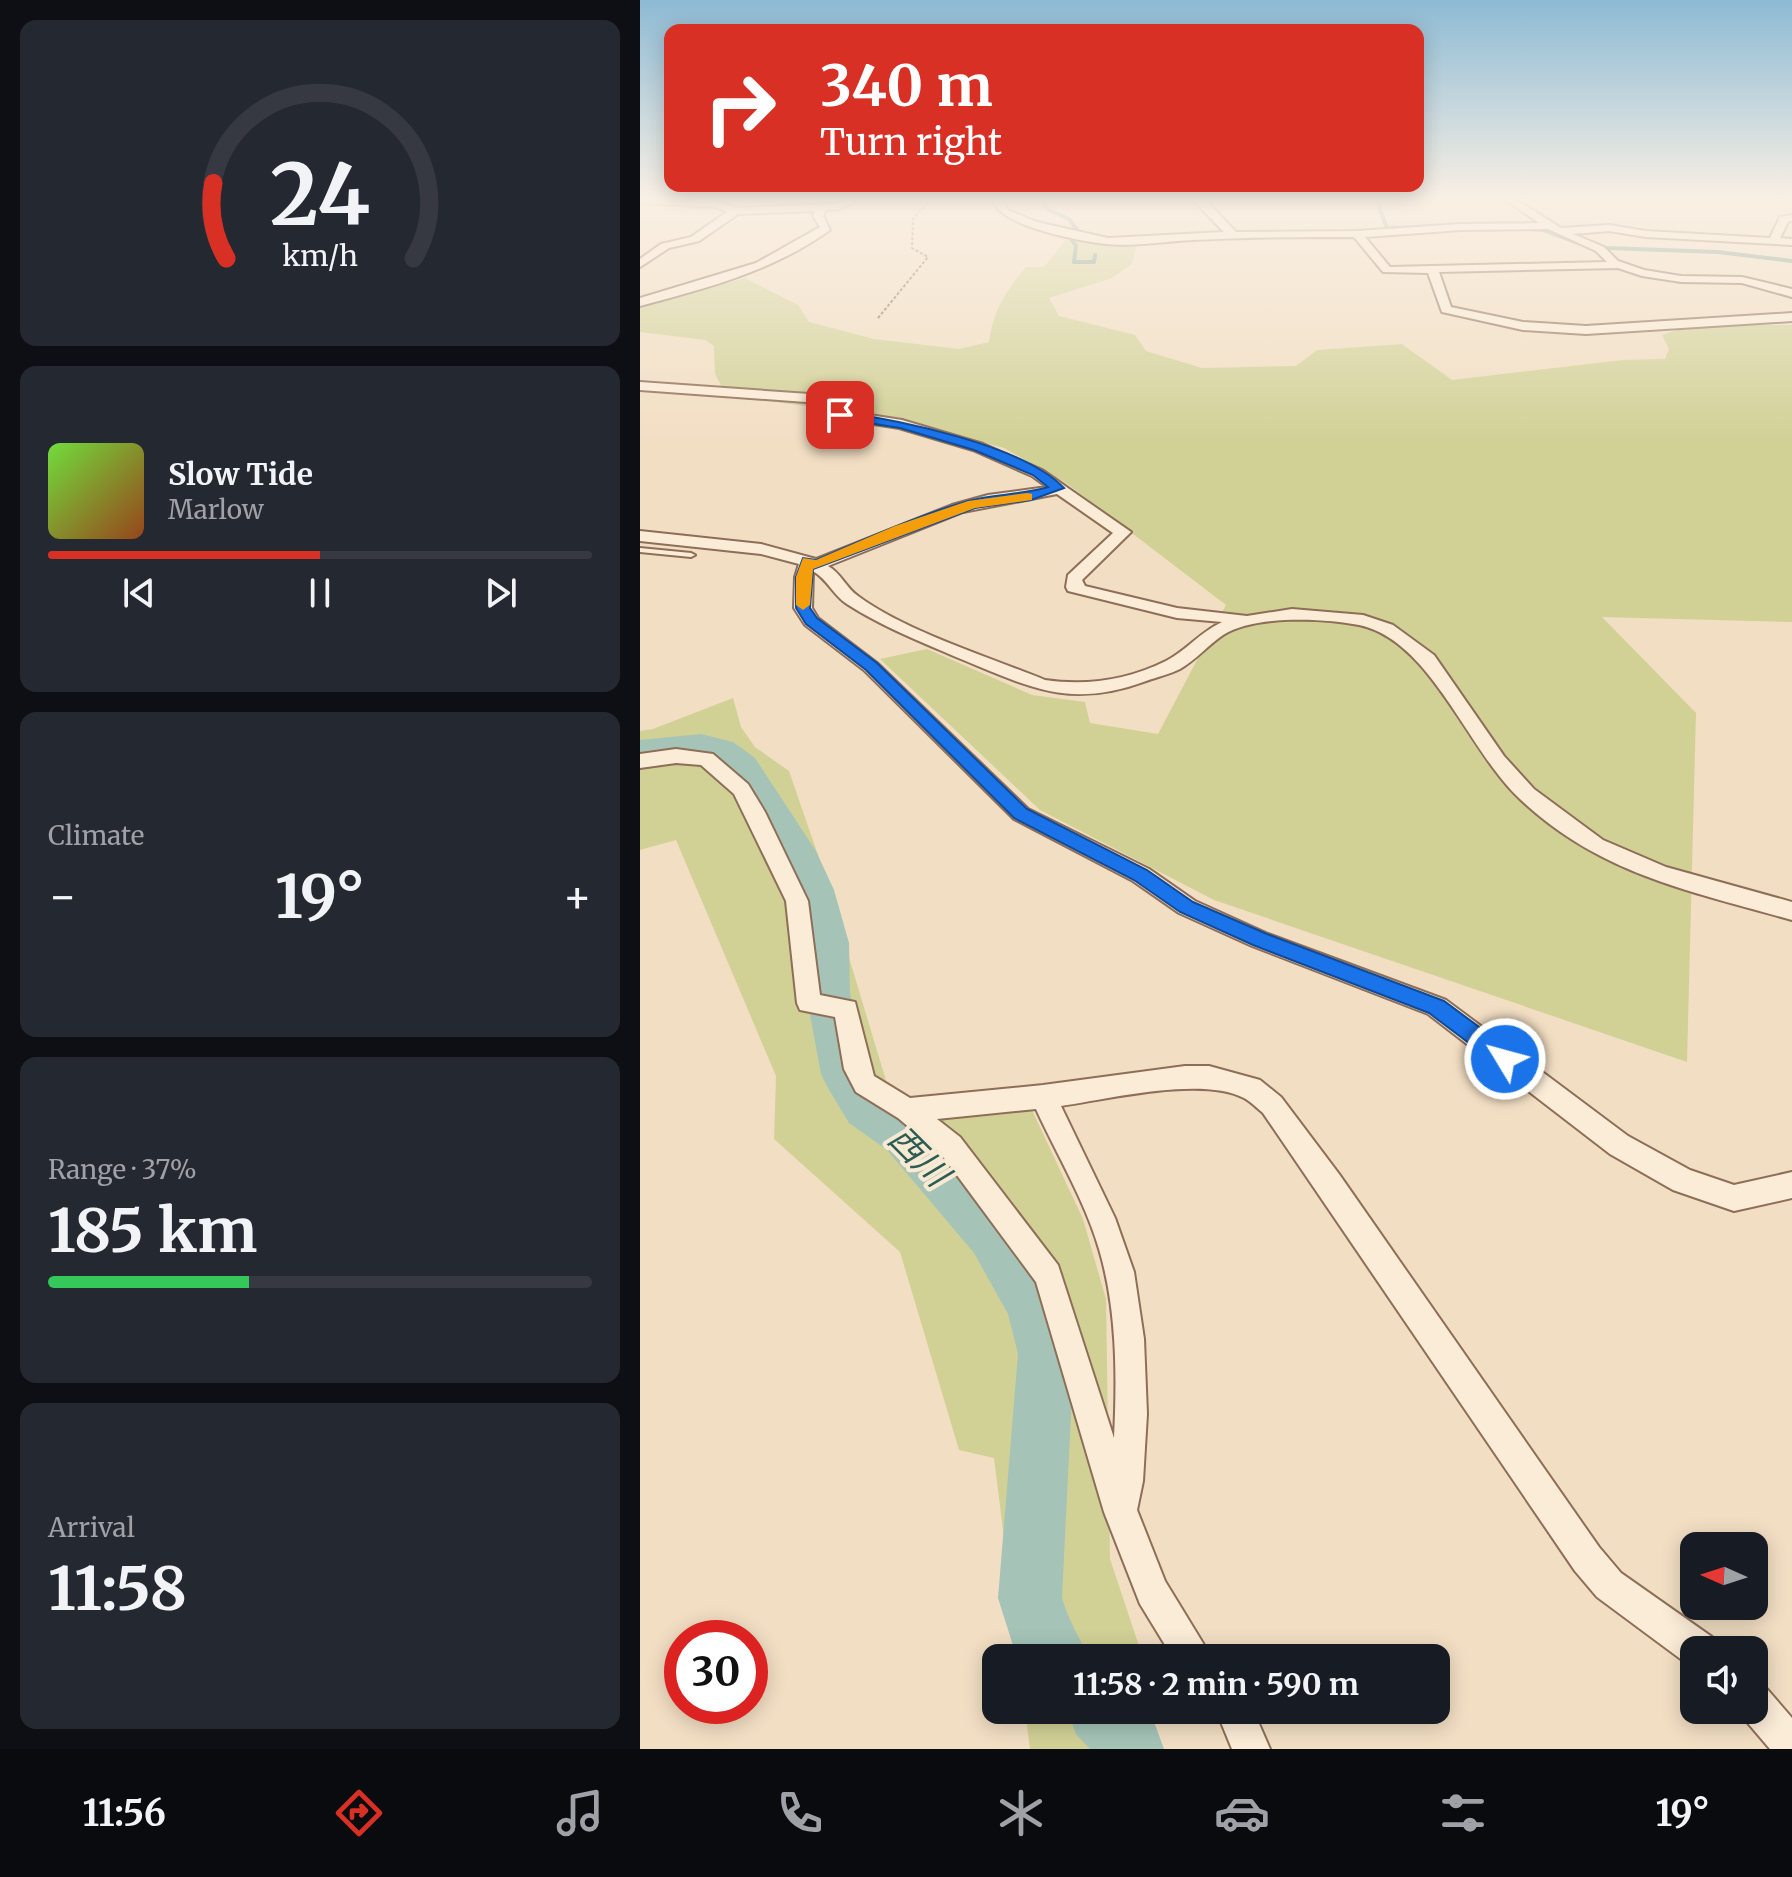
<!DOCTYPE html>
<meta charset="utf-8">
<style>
:root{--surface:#171b24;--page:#242831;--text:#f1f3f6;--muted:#9ea1a6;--line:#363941;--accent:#d93025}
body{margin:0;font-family:Merriweather,"Noto Sans JP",serif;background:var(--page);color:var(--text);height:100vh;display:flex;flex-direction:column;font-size:30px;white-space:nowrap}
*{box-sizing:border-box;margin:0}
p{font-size:26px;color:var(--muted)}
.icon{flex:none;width:44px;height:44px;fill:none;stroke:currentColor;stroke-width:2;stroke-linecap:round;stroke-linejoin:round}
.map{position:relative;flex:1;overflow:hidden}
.panel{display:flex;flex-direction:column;gap:20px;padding:20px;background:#0d0f14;width:640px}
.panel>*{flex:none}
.banner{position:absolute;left:24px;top:24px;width:760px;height:168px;border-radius:16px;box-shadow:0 4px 20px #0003;background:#d93025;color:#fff;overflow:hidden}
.needle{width:52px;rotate:273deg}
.buttons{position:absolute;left:1040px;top:1532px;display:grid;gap:16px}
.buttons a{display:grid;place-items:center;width:88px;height:88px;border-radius:16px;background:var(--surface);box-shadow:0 4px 20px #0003;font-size:40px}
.speed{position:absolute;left:24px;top:1620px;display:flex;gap:16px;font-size:40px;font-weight:700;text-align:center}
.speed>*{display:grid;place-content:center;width:104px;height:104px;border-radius:50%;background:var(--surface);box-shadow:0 4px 20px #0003;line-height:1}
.speed .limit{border:12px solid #d22;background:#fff;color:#111}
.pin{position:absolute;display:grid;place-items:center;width:68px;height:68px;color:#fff;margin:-34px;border-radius:16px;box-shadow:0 4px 12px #0006}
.me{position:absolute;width:88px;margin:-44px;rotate:307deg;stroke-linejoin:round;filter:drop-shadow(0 0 6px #0008)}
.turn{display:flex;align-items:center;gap:28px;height:168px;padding:0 24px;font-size:36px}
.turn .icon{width:104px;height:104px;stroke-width:2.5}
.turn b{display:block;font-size:56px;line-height:68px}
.big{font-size:60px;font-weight:700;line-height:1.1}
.panel .tile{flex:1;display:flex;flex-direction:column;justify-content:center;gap:12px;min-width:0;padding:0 28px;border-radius:16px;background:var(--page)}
.panel .dial{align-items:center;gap:0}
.dial svg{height:208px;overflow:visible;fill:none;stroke:var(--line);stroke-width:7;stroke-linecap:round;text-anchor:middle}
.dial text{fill:var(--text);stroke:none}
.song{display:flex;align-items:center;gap:24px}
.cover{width:96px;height:96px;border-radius:12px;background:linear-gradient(135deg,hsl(100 70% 55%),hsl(20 70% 35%))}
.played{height:8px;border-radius:4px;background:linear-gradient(90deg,var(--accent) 50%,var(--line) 50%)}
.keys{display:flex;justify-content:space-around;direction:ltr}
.heat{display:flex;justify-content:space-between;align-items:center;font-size:44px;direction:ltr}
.charge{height:12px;border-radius:6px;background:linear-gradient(90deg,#34c759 37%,var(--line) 0)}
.trip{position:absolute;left:342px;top:1644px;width:468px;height:80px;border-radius:16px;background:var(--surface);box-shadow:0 4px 20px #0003;font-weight:700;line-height:80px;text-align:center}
.tab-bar{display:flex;height:128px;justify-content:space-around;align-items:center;background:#090b0e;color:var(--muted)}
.tab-bar .icon{width:56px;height:56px}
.tab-bar .selected{color:var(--accent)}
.tab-bar b{font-size:36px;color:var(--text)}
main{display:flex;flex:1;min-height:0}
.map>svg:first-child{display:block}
</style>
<main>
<section class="panel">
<div class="tile dial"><svg viewBox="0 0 100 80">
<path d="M14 69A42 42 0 1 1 86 69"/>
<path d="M14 69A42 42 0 0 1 9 40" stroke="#d93025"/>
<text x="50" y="56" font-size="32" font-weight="700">24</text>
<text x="50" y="72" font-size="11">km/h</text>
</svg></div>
<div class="tile">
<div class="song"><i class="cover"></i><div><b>Slow Tide</b><p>Marlow</p></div></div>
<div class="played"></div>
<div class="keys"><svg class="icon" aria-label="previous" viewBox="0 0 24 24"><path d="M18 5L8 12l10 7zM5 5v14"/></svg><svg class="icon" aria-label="pause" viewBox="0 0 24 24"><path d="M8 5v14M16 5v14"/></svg><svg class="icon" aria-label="next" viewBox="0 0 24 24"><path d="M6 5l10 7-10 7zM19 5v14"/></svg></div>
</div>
<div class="tile"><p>Climate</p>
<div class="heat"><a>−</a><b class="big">19°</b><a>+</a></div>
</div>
<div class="tile"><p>Range · 37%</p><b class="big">185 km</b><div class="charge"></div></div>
<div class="tile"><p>Arrival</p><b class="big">11:58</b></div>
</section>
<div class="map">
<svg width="1152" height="1749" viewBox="0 0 1152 1749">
<rect width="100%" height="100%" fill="#f2dec3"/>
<g fill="#d1d196">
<path d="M426 240 497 244 492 264 472 278 409 298 419 316 495 335 506 351 562 368 656 366 677 350 762 344 812 380 983 360 1025 359 1029 349 1022 335C1057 320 1114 326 1152 325V622L962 617 1056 713 1047 1062 574 900 400 810 240 659 287 649 392 695 445 702 450 723 518 734 586 605 429 485 364 448 269 422 209 427 172 407 86 395 75 374 74 346 65 340 0 332V307L105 278 158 305 169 322 234 339 319 349 349 342C354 309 365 293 386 267H404Z"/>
<polygon points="93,698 101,727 115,747 149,771 179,858 257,1117 391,1108 443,1219 466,1299 470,1559 503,1658 379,1658 354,1458 319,1450 260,1252 134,1139 136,1076 36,840 0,850 0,731 13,729"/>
<polygon points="385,1710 514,1710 514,1749 390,1749"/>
</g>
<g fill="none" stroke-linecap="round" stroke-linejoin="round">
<g stroke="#6b9385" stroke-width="4">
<polyline points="728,198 737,202 747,228 806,227"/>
<polyline points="404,202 407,209 429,219 437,230 434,232"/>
<polyline points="890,229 903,230 946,246"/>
<polyline points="432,240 436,246 434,262 454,262 455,255"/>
<polyline points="968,248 1078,252 1152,261"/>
</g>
<g fill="#a5c4b7" fill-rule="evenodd">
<path d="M61 734 93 742 115 758 176 851 194 890 209 943 210 993 226 1068 243 1093 281 1118 370 1217 411 1286 434 1354 422 1598C428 1620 440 1637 448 1658H377L358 1598 378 1354 368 1314 334 1253 247 1150 209 1123 188 1088 181 1074 166 993 167 943 154 890 138 855 89 776 68 760 0 764V740Z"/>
<polygon points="427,1710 505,1710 513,1719 524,1749 450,1749 436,1734"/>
</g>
<defs>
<polygon id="lane" points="0,548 51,553 55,555 51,557 0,552"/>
<g id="street">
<path d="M0 198 77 201 96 208 194 204 210 198H223L200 209 186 210 183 216 190 230C133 271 67 288 0 306V298L116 263 180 227 173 216 175 211 98 214 59 241 29 248 0 267V259L21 244 51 237 87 212 75 207 0 203Z"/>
<path d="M353 198H363L368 210 397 222 468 238 584 232 551 198 565 199 596 232 717 231 821 224 899 223 863 198H874L921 228 969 225 1006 231 1130 238 1140 217 1152 215V221L1148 222 1140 238 1152 239V245L1006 237 969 231 933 234 964 247 978 261 1004 270 1041 276 1102 277 1152 289V297L1102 283 1041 282 1002 276 978 268 799 272 811 307 883 322 946 326 1152 313V321L946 334 883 330 802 312 788 273 743 272 714 237C660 237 607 237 553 240 526 241 495 247 467 244 443 242 353 225 353 198ZM908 229 956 251 967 262 750 267 725 237 821 230Z"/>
<path d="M0 382 169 394 204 411 262 420 343 444 402 470 491 532 442 580 445 586 537 608 607 616 652 609 723 615 753 625 794 655 864 756 894 789 963 840 1026 867 1152 902V920C1050 891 959 874 880 799 828 751 791 640 719 625 683 618 615 615 583 635 568 645 556 660 540 669 530 674 517 677 506 681 428 710 388 686 316 657 279 641 241 626 207 604 194 596 188 580 173 571L172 608 178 618 237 663 388 809 509 869 555 901 628 934 806 1000 988 1136 1050 1170 1094 1185 1152 1172V1198L1094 1211 1033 1190 970 1154 788 1014 612 946 539 913 493 881 374 819 225 671 165 625 154 608 155 577 159 564 121 554 0 541V531L121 544 176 559 312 505 348 495 407 487 392 476 333 450 259 428 195 418 166 402 0 390ZM417 494 473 533 428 575 426 587 428 591 537 618 582 622C560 632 546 651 526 661 488 680 446 686 405 680 349 657 265 631 218 596 206 588 201 573 188 566L323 512Z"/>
<path d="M36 749 73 754 108 784 125 812 168 901 180 995 215 1002 234 1076 270 1098 403 1085 545 1066H569L620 1080 641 1097 699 1174 959 1547 981 1573 1072 1637 1077 1650H1054V1666L1046 1663 957 1597 935 1571 623 1113C617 1108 610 1101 604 1098 562 1076 468 1099 421 1106L475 1218 494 1272 504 1339 507 1414 503 1481 497 1510 525 1581 572 1658H533L500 1604 464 1512 396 1282 302 1155 258 1118 216 1092 204 1069 195 1017 160 1010 157 1003 146 901 94 794 61 765 36 763 0 768V754ZM396 1109C417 1155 445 1201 459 1249 477 1309 477 1376 474 1438L418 1265 320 1137 297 1119Z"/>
<polygon points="1114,1684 1127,1689 1152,1718 1152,1749 1130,1749 1101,1715 1099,1710 1114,1710"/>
<polygon points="576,1710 613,1710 630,1749 592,1749"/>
</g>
</defs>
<use href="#lane" stroke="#8e6e58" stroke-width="4"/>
<use href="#street" stroke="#8e6e58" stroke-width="4"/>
<polyline stroke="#8e6e58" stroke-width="2" stroke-dasharray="3 2" stroke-linecap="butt" points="238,318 288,257 272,248 273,219 292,198"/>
<use href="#lane" fill="#fbecd7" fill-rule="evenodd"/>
<use href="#street" fill="#fbecd7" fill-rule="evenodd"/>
</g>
<linearGradient id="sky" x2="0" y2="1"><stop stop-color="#8dbad4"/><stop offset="0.45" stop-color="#f9f0e4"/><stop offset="1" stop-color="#f9f0e4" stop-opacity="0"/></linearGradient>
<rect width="1152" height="442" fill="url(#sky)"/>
<path fill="#1a73e8" stroke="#114b97" stroke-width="2" d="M200 412C259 420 383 445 424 488L391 500 335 508 173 569 170 608 177 618 237 663 387 809 507 870 553 902 627 934 804 1001 873 1052 876 1059 873 1065 865 1068 858 1065 789 1013 613 945 540 912 494 880 374 818 226 670 166 624 156 608V577L163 558 176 560C226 539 276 516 328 501 354 494 382 495 408 487L393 475 334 450 260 428 196 418 195 415Z"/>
<polygon fill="#f59e0b" points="387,493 392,494 392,500 335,508 173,569 170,605 163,610 156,605 156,577 163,558 176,560 255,526 328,501"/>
<g text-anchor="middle" stroke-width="8" stroke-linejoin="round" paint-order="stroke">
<g font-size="34" font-style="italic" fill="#2b5d54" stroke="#f8e9d3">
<text transform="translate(279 1156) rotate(45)" y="12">西川</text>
</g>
</g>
</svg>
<div class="buttons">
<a><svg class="needle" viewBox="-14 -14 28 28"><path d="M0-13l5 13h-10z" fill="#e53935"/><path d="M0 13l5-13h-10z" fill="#9ea1a6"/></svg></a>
<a><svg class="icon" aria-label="sound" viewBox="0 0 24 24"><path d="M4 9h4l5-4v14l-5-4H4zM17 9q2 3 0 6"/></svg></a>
</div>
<div class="speed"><div class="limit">30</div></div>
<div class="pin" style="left:200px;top:415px;background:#d93025"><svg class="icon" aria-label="arrive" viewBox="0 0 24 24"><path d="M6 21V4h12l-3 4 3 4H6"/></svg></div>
<svg class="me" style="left:865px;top:1059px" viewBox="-20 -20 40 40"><circle r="17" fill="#1a73e8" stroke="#fff" stroke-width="3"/><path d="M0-11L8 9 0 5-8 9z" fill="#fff"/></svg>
<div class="trip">11:58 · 2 min · 590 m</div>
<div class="banner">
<div class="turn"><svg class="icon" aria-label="right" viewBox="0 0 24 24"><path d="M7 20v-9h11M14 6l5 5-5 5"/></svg><div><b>340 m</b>Turn right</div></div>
</div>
</div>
</main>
<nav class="tab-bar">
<b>11:56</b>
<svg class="icon selected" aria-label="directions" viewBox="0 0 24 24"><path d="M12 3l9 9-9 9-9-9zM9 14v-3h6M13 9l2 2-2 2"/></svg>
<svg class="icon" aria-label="music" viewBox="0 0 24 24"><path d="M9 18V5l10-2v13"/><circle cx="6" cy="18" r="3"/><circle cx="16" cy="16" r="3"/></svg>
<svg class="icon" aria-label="phone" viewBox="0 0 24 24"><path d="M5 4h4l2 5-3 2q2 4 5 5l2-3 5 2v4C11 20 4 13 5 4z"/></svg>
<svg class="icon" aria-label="climate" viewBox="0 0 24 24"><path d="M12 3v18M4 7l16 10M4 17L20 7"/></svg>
<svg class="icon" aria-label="car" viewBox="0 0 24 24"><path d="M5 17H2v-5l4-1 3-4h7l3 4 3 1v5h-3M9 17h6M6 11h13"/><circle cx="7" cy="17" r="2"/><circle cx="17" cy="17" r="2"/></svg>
<svg class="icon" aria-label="filters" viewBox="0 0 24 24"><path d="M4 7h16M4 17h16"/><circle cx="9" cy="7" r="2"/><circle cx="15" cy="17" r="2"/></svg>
<b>19°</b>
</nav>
